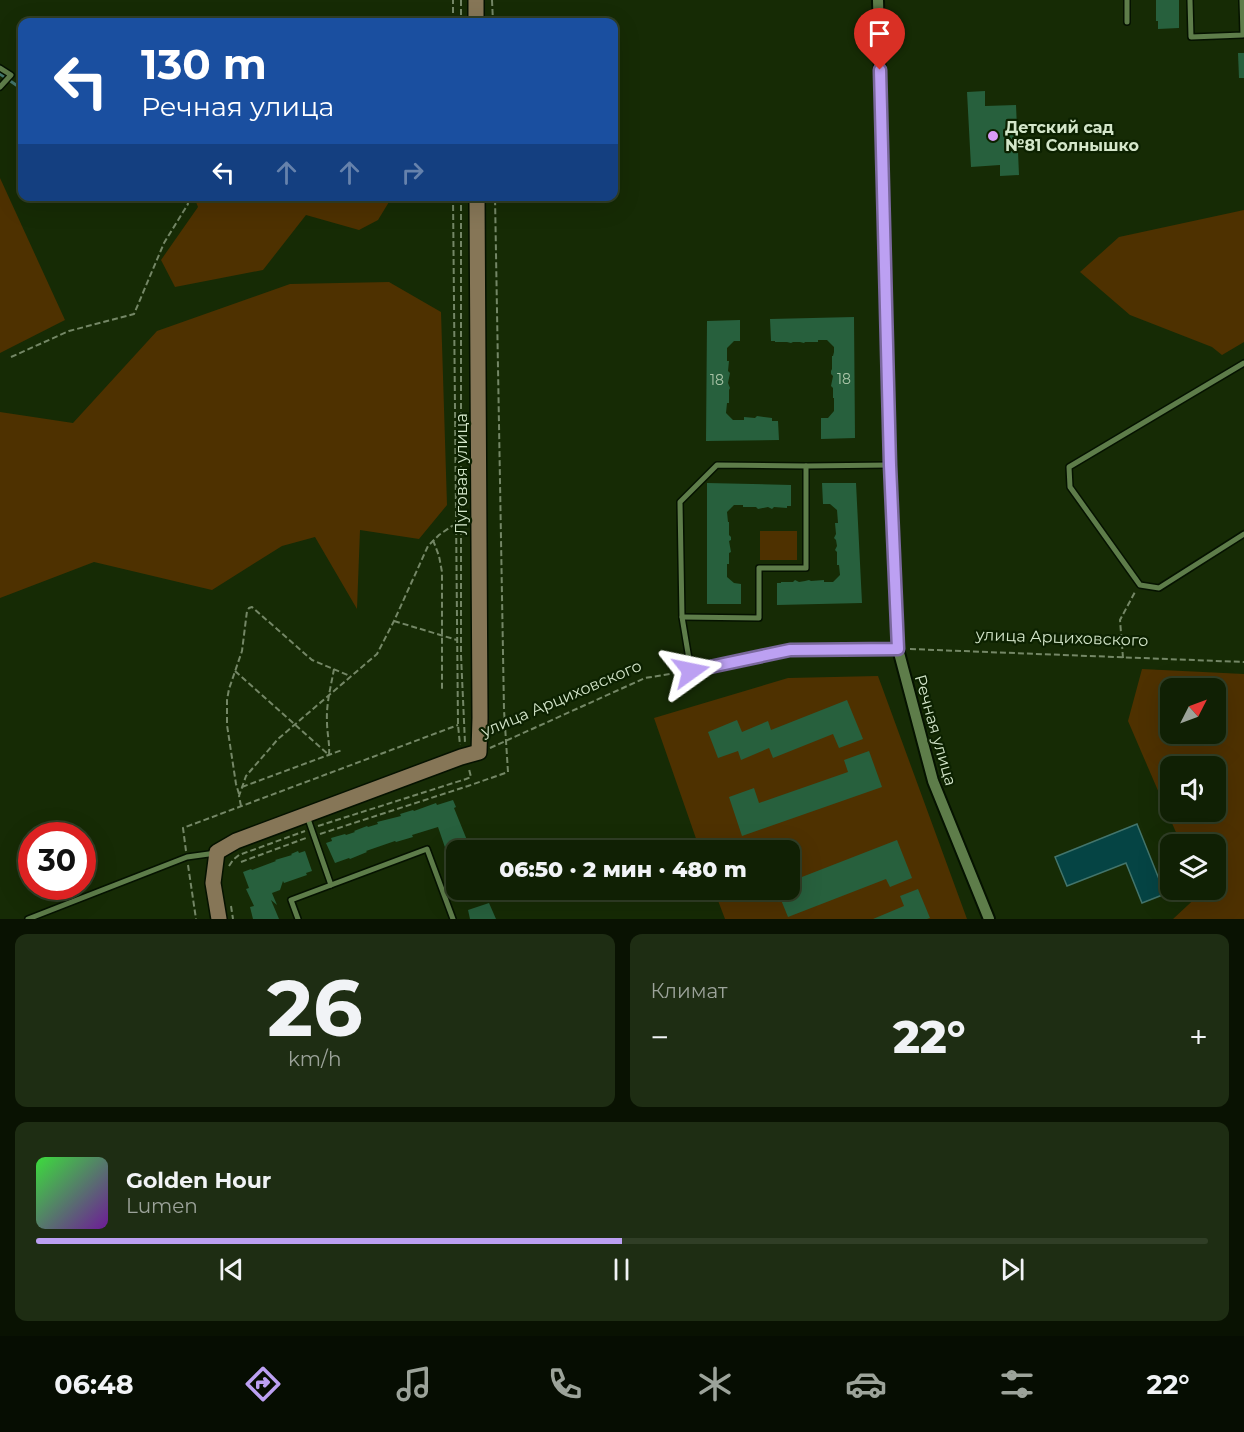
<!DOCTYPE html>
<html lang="ru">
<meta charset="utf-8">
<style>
:root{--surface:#102004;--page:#1e2d13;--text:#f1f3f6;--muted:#9ca39a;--line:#303e26;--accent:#bca0f2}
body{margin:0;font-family:Montserrat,sans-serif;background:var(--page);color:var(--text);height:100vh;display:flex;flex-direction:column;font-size:22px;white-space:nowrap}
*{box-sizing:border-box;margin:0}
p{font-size:20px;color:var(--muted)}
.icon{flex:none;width:33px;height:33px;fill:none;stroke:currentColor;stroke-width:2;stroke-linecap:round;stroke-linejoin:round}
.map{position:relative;height:919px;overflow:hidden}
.panel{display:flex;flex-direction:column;gap:15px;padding:15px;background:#091202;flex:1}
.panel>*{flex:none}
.top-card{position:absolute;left:18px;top:18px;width:600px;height:183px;border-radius:12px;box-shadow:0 6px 24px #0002,0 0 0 2px var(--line);background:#1a4fa0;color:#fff;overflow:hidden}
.needle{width:39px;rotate:48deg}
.tools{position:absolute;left:1160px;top:678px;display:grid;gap:12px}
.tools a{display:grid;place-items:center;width:66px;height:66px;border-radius:12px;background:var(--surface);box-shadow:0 6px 24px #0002,0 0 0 2px var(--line);font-size:30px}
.speed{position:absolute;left:18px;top:822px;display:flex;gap:12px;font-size:30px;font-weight:700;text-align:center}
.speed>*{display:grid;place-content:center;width:78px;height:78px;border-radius:50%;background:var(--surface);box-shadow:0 6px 24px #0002,0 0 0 2px var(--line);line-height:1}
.speed .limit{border:9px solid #d22;background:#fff;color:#111}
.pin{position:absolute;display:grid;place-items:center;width:51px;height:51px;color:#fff;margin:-62px -26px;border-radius:50% 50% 50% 0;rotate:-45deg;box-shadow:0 0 6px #0007}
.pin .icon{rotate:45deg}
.me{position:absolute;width:66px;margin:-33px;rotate:78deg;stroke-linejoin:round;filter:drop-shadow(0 0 4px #0008)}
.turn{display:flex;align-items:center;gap:21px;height:126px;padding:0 24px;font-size:27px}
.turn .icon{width:78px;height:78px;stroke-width:2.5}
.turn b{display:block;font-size:42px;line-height:51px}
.lanes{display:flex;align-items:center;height:57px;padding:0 24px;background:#0003;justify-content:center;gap:30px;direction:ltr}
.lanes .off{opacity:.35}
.big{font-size:45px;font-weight:800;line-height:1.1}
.panel .card{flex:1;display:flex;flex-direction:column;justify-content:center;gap:9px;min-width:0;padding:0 21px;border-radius:12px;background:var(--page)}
.panel .dial{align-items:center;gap:0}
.dial b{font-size:78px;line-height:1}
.song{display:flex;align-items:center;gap:18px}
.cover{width:72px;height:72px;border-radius:9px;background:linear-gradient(135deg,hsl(120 70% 55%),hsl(280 70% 35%))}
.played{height:6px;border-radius:3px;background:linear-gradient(90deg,var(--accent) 50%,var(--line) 50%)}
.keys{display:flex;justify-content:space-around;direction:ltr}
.heat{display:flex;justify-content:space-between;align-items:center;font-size:33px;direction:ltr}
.panel .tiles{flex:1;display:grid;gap:15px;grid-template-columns:1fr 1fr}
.card:last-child{grid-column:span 2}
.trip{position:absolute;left:446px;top:840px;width:354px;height:60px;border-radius:12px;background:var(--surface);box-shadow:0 6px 24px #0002,0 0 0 2px var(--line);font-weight:800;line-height:60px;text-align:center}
.tab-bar{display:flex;height:96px;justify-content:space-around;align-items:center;background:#060d02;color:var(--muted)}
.tab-bar .icon{width:42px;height:42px}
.tab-bar .active{color:var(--accent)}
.tab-bar b{font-size:27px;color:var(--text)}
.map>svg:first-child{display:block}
</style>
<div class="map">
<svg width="1244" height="919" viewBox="0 0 1244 919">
<rect width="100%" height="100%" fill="#162b05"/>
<g fill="#4e3100" fill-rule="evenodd">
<polygon points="0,178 65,320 0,353"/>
<polygon points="194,197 392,197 378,220 359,230 306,215 263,270 175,287 161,260 198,207"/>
<polygon points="1244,210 1244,342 1222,355 1212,347 1130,315 1080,272 1119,237"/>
<polygon points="389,282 441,312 447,505 419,539 360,530 357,609 315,537 282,546 212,590 94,562 0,598 0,412 73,423 157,331 290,284"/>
<rect x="760" y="531" width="37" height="29"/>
<path d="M1142 669 1244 674V919H1173L1202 892 1201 890H1215V844H1181L1128 721ZM1215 688V734H1170V688ZM1215 766V812H1170V766Z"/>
<polygon points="878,676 967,919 725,919 714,890 789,890 789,850 700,850 654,718 788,678"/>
</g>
<polygon fill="#054444" stroke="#43756c" stroke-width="1.5" points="1137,824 1165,894 1142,903 1126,863 1067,886 1055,857"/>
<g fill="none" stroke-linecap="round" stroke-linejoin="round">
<polyline stroke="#43756c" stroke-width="3" points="0,74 22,89"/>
</g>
<g fill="#27603d">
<polygon points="1156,0 1179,0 1179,28 1158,29 1158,21 1156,21"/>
<polygon points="1238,53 1244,53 1244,78 1239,78"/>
<polygon points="985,91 985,106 1016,105 1019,175 1000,176 1000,165 971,167 967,92"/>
<polygon points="854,317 855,438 821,439 821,418 828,418 834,411 834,398 833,398 833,388 831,386 833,376 831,374 831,371 832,369 832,356 833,356 834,352 834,347 827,340 818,340 818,342 805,342 804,343 800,342 793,342 791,343 787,342 775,342 775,341 771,341 770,319"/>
<polygon points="740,320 740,341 734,341 727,348 727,361 729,361 728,371 730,373 728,383 730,388 729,390 729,403 727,403 726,413 733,420 744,420 744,417 755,418 757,416 772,418 772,421 778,421 779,440 706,441 707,321"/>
<polygon points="707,483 791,485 791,506 787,506 787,508 774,507 772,509 768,507 758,509 756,507 743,507 743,505 734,505 727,512 728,522 729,522 729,535 731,537 731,540 729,541 731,552 729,553 729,564 727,564 727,577 734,583 741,584 741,604 707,604"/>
<polygon points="822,483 856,483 862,603 777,605 777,583 781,583 781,582 793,582 795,580 799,582 805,581 809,580 811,581 824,580 824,582 833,582 840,575 839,565 837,565 837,552 835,550 837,546 836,540 834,538 836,534 835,523 838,523 837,510 830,504 823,504"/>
<polygon points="847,700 863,739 839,748 833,734 773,758 769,748 741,760 738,751 718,758 708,732 737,720 742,732 768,721 771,730"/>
<polygon points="869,751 882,787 742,836 729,797 754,788 759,803 848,772 844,760"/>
<polygon points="453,800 456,807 454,808 471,850 456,850 456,867 453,868 451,862 450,862 438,827 412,835 413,837 396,842 395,841 366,851 367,852 350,859 349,858 335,863 326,843 332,841 331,838 345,834 346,835 355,832 354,831 367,826 368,827 378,824 377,822 401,816 400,814 413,810 414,811 436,803 437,805"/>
<polygon points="897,840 912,878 890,887 886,879 788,917 777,890 789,890 789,882"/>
<polygon points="298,851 299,853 305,851 312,871 306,873 307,875 284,883 283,881 280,890 272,893 277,905 271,900 279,919 253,919 250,907 254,906 246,889 249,888 243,872 251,869 252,870 276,861 275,860 292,855 291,854"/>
<polygon points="918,889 930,918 927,919 873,919 904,906 900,896"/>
<polygon points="489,903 496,919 470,919 468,910"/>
</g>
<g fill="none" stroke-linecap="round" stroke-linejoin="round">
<defs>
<g id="lane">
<polyline points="1127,0 1127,22"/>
<polyline points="1190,0 1191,37 1243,35 1242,0"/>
<polyline points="0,68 11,75 0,87"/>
<polyline points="1244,363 1069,467 1070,487 1140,585 1159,588 1244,534"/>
<polyline points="682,617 759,618 759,568 806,568 806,466"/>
<polyline points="691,671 682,617 680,502 717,465 806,466 889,465"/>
<polyline points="331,885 427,849 453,919"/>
<polyline points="28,919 187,857 216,853"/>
<polyline points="298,919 291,900 331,885 307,816"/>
</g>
<g id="street">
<polyline points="878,0 890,465 898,649 933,781 989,919"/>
<polyline points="691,671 790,650 898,649"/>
</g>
<g id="secondary">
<polyline points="476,0 476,22"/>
<polyline points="219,919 213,883 217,852 236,841 461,757 479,752 480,718 477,196"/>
</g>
</defs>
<use href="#lane" stroke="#051200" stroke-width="8"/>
<use href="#street" stroke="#051200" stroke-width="14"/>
<use href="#secondary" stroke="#051200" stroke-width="18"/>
<g stroke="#748766" stroke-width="2" stroke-dasharray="6 3" stroke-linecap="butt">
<polyline points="461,0 461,22"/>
<polyline points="492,0 493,22"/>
<polyline points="453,22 453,0"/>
<polyline points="453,196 458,725 460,745"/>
<polyline points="461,196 461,655 465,743"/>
<polyline points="11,357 69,331 134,314 164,243 188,204 186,196"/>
<polyline points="433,540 439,556 442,572 442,690"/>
<polyline points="394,621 457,640"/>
<polyline points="910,649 1244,662"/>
<polyline points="1123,658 1120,620 1135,592"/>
<polyline points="235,671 329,755"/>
<polyline points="490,748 645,678 682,672"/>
<path d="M329 755C330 744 327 733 327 722 326 704 331 686 334 669"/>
<polyline points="242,787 342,750"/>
<polyline points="239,794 236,784 227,725 227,700 229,689 242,651 247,611 249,608 252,607 312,660 350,676"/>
<polyline points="241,806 239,796 246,776 278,739 377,654 394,621 428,546 439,535 452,526 456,525"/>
<polyline points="318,826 466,779 471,777 469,769"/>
<polyline points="320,834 468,786 508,772 504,710 495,196"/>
<polyline points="186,851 183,828 458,725"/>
<polyline points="241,862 306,838"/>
<polyline points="188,865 196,919"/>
<polyline points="229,866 233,860 239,855 305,831"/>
<polyline points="231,906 233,919"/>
</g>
<use href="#lane" stroke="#5e7d4a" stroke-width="5"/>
<use href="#street" stroke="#5e7d4a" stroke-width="10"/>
<use href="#secondary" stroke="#867657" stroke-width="15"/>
</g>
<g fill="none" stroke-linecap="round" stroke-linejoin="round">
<defs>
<polyline id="route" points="691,671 790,650 898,649 890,465 880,70"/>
</defs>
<use href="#route" stroke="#7a689d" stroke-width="15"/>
<use href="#route" stroke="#bca0f2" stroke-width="10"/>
</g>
<circle fill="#d99af8" stroke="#0c2100" stroke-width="2" cx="993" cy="136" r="6"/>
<g text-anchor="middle" stroke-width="4.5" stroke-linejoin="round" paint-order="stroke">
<g font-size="14" fill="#a9c4a7">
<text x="844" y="384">18</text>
<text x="717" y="385">18</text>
</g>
<g font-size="16" font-weight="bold" fill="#d4e6ca" stroke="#0c2100" text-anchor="start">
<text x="1005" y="133">Детский сад<tspan x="1005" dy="18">№81 Солнышко</tspan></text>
</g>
<g font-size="16" fill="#d4e6ca" stroke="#0c2100">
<text transform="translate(461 474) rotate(-90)" y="6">Луговая улица</text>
<text transform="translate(1062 637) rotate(2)" y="6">улица Арциховского</text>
<text transform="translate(561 698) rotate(-23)" y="6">улица Арциховского</text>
<text transform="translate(936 730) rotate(74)" y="6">Речная улица</text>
</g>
</g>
</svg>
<div class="tools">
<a><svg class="needle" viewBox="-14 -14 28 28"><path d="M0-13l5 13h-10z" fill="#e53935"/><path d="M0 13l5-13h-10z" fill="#9ca39a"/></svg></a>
<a><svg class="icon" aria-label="sound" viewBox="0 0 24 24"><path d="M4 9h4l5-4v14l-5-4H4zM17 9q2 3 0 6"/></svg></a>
<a><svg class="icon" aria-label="layers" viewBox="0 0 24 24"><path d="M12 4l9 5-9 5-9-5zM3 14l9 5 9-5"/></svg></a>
</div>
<div class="speed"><div class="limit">30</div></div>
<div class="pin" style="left:880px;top:70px;background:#d93025"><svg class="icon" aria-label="arrive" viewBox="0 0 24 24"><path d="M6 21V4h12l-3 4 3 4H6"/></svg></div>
<svg class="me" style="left:691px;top:671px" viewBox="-20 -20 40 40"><path d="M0-17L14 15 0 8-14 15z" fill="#bca0f2" stroke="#fff" stroke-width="4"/></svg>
<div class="trip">06:50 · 2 мин · 480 m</div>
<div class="top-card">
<div class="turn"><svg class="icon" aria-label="left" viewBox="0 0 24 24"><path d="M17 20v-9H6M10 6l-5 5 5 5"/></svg><div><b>130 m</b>Речная улица</div></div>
<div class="lanes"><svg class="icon" aria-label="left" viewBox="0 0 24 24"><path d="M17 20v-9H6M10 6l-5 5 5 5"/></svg><svg class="icon off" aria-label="ahead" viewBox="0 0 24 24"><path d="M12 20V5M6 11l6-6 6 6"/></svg><svg class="icon off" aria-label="ahead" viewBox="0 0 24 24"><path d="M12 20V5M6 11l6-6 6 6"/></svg><svg class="icon off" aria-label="right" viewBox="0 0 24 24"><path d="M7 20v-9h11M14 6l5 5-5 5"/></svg></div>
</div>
</div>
<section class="panel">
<div class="tiles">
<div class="card dial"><b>26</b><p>km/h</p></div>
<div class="card"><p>Климат</p>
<div class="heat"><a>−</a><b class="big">22°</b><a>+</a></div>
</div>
<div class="card">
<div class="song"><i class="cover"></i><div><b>Golden Hour</b><p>Lumen</p></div></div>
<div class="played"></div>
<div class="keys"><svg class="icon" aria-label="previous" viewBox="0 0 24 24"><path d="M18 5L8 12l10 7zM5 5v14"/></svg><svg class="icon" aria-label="pause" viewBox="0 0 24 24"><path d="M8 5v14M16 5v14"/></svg><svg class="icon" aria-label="next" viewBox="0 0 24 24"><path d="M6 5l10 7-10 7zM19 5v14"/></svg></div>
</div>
</div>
</section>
<nav class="tab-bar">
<b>06:48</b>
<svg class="icon active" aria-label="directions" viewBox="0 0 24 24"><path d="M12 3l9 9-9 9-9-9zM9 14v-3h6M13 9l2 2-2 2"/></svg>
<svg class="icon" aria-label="music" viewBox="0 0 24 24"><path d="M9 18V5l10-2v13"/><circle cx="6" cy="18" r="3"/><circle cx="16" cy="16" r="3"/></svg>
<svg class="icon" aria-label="phone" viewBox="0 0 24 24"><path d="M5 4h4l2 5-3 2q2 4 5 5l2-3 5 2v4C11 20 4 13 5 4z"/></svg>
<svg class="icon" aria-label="climate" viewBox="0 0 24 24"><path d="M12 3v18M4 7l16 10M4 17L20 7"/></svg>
<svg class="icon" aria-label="car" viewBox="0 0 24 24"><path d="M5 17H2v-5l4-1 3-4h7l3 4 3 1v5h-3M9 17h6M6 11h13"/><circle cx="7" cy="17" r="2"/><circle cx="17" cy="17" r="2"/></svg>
<svg class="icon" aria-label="filters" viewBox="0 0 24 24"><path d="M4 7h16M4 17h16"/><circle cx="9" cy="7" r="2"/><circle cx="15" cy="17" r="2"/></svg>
<b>22°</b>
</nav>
